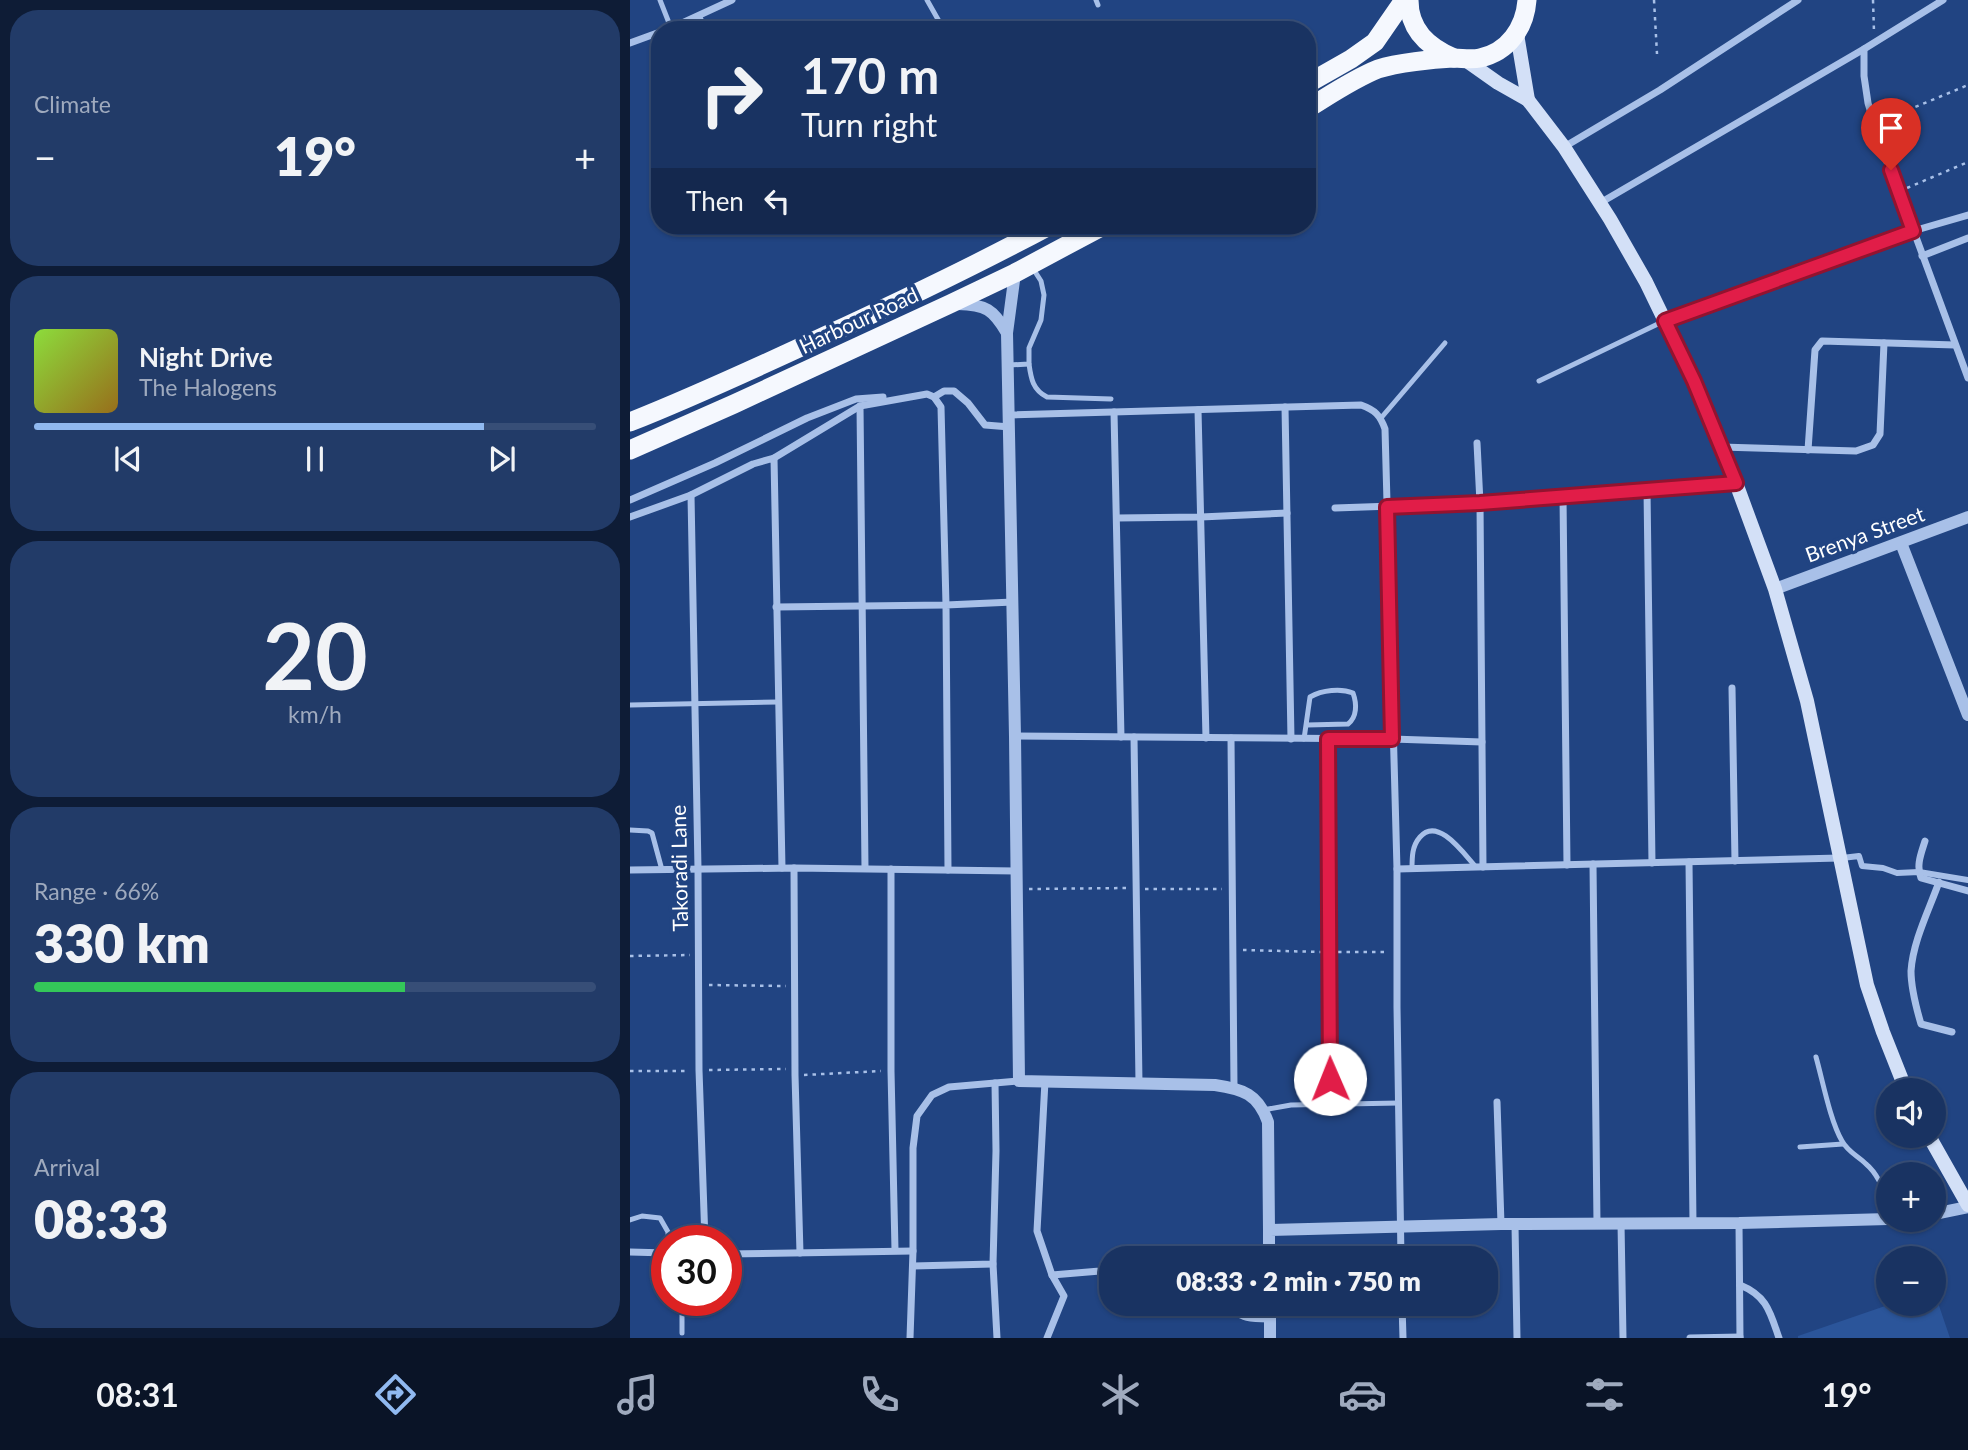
<!DOCTYPE html>
<meta charset="utf-8">
<style>
:root{--surface:#193362;--page:#223b68;--text:#f1f3f6;--muted:#9faabe;--line:#374e77;--accent:#90b9f0}
body{margin:0;font-family:Lato,sans-serif;background:var(--page);color:var(--text);height:100vh;display:flex;flex-direction:column;font-size:26px;white-space:nowrap}
*{box-sizing:border-box;margin:0}
p{font-size:23px;color:var(--muted)}
.icon{flex:none;width:38px;height:38px;fill:none;stroke:currentColor;stroke-width:2;stroke-linecap:round;stroke-linejoin:round}
.map{position:relative;flex:1;overflow:hidden}
.sheet{display:flex;flex-direction:column;gap:10px;padding:10px;background:#0e1c36;width:630px}
.sheet>*{flex:none}
.hud{position:absolute;left:21px;top:21px;width:665px;height:214px;border-radius:28px;box-shadow:0 2px 5px #0004,0 0 0 2px var(--line);background:#193362;color:var(--text);overflow:hidden}
.tools{position:absolute;left:1246px;top:1078px;display:grid;gap:14px}
.tools a{display:grid;place-items:center;width:70px;height:70px;border-radius:50%;background:var(--surface);box-shadow:0 2px 5px #0004,0 0 0 2px var(--line);font-size:35px}
.speed{position:absolute;left:21px;top:1225px;display:flex;gap:14px;font-size:35px;font-weight:700;text-align:center}
.speed>*{display:grid;place-content:center;width:91px;height:91px;border-radius:50%;background:var(--surface);box-shadow:0 2px 5px #0004,0 0 0 2px var(--line);line-height:1}
.speed .limit{border:10px solid #d22;background:#fff;color:#111}
.pin{position:absolute;display:grid;place-items:center;width:60px;height:60px;color:#fff;margin:-72px -30px;border-radius:50% 50% 50% 0;rotate:-45deg;box-shadow:0 0 7px #0007}
.pin .icon{rotate:45deg}
.me{position:absolute;width:77px;margin:-38px;rotate:359deg;stroke-linejoin:round;filter:drop-shadow(0 0 5px #0008)}
.turn{display:flex;align-items:center;gap:24px;height:147px;padding:0 35px;font-size:32px}
.turn .icon{width:91px;height:91px;stroke-width:2.5}
.turn b{display:block;font-size:49px;line-height:60px}
.then{display:flex;align-items:center;height:66px;padding:0 35px;background:#0003;gap:14px;font-size:26px}
.big{font-size:52px;font-weight:800;line-height:1.1}
.sheet .tile{flex:1;display:flex;flex-direction:column;justify-content:center;gap:10px;min-width:0;padding:0 24px;border-radius:28px;background:var(--page)}
.sheet .dial{align-items:center;gap:0}
.dial b{font-size:91px;line-height:1}
.song{display:flex;align-items:center;gap:21px}
.cover{width:84px;height:84px;border-radius:10px;background:linear-gradient(135deg,hsl(90 70% 55%),hsl(40 70% 35%))}
.played{height:7px;border-radius:4px;background:linear-gradient(90deg,var(--accent) 80%,var(--line) 80%)}
.keys{display:flex;justify-content:space-around;direction:ltr}
.heat{display:flex;justify-content:space-between;align-items:center;font-size:38px;direction:ltr}
.charge{height:10px;border-radius:5px;background:linear-gradient(90deg,#34c759 66%,var(--line) 0)}
.trip{position:absolute;left:469px;top:1246px;width:399px;height:70px;border-radius:28px;background:var(--surface);box-shadow:0 2px 5px #0004,0 0 0 2px var(--line);font-weight:800;line-height:70px;text-align:center}
.tabs{display:flex;height:112px;justify-content:space-around;align-items:center;background:#0a1427;color:var(--muted)}
.tabs .icon{width:49px;height:49px}
.tabs .current{color:var(--accent)}
.tabs b{font-size:32px;color:var(--text)}
main{display:flex;flex:1;min-height:0}
.map>svg:first-child{display:block}
</style>
<main>
<section class="sheet">
<div class="tile"><p>Climate</p>
<div class="heat"><a>−</a><b class="big">19°</b><a>+</a></div>
</div>
<div class="tile">
<div class="song"><i class="cover"></i><div><b>Night Drive</b><p>The Halogens</p></div></div>
<div class="played"></div>
<div class="keys"><svg class="icon" aria-label="previous" viewBox="0 0 24 24"><path d="M18 5L8 12l10 7zM5 5v14"/></svg><svg class="icon" aria-label="pause" viewBox="0 0 24 24"><path d="M8 5v14M16 5v14"/></svg><svg class="icon" aria-label="next" viewBox="0 0 24 24"><path d="M6 5l10 7-10 7zM19 5v14"/></svg></div>
</div>
<div class="tile dial"><b>20</b><p>km/h</p></div>
<div class="tile"><p>Range · 66%</p><b class="big">330 km</b><div class="charge"></div></div>
<div class="tile"><p>Arrival</p><b class="big">08:33</b></div>
</section>
<div class="map">
<svg width="1338" height="1338" viewBox="0 0 1338 1338">
<rect width="100%" height="100%" fill="#214482"/>
<polygon fill="#2b559a" points="1304,1291 1320,1338 1168,1338 1168,1336 1261,1304 1304,1304"/>
<g fill="none" stroke-linecap="round" stroke-linejoin="round">
<g stroke="#a8c0e8" stroke-width="2.5" stroke-dasharray="3.5 5" stroke-linecap="butt">
<polyline points="1024,0 1027,54"/>
<polyline points="1243,0 1244,32"/>
<polyline points="1254,120 1338,85"/>
<polyline points="1277,188 1338,162"/>
<polyline points="399,889 497,888"/>
<polyline points="515,889 592,889"/>
<polyline points="613,950 691,952"/>
<polyline points="708,952 757,952"/>
<polyline points="0,956 60,955"/>
<polyline points="79,985 156,986"/>
<polyline points="79,1070 156,1069"/>
<polyline points="0,1071 58,1071"/>
<polyline points="174,1075 251,1071"/>
</g>
<g stroke="#a8c0e8" stroke-width="5">
<polyline points="30,0 41,28"/>
<polyline points="297,0 314,30"/>
<polyline points="466,0 468,5"/>
<polyline points="69,15 76,30"/>
<path d="M399 364C401 379 403 390 417 397L481 399"/>
<polyline points="379,365 399,364 399,348 411,320 414,295 411,281 402,267"/>
<polyline points="909,381 1032,322"/>
<polyline points="751,418 815,343"/>
<polyline points="0,705 148,702"/>
<path d="M674 739 680 697C692 690 711 688 723 693 727 704 727 717 718 724L677 725"/>
<polyline points="0,830 18,831 22,833 32,870"/>
<path d="M782 869C782 857 782 846 790 837 808 816 834 854 846 867"/>
<path d="M1186 1057C1193 1082 1200 1120 1212 1141 1218 1152 1228 1156 1236 1164 1247 1173 1253 1188 1258 1201"/>
<polyline points="633,1110 661,1105 769,1103"/>
<polyline points="1170,1147 1213,1144"/>
<polyline points="0,1220 12,1216 30,1218 38,1232 38,1241"/>
<polyline points="52,1300 52,1333"/>
<path d="M599 1304C611 1322 620 1319 640 1320"/>
</g>
<polyline stroke="#a8c0e8" stroke-width="6" points="1212,858 1229,856 1232,866 1253,868 1267,873 1289,872 1338,880"/>
<g stroke="#a8c0e8" stroke-width="7">
<polyline points="1313,0 1234,49 1234,76 1238,103 1252,150 1269,191 1338,378"/>
<polyline points="37,30 102,0"/>
<polyline points="0,43 30,32"/>
<polyline points="934,147 1030,90 1168,0"/>
<polyline points="970,203 1234,49"/>
<polyline points="1292,256 1338,238"/>
<polyline points="1036,321 1283,231 1338,215"/>
<polyline points="304,397 314,391 324,391 338,403 355,425 380,427"/>
<polyline points="230,406 235,868"/>
<polyline points="655,407 661,739"/>
<polyline points="568,410 576,738"/>
<polyline points="484,412 491,737"/>
<path d="M379 415 731 405C745 410 750 415 755 429L767 869V1007L771 1258"/>
<polyline points="847,443 850,503 853,867"/>
<polyline points="1091,447 1226,451 1243,445 1250,434 1254,343"/>
<polyline points="1178,450 1185,350 1192,341 1325,345"/>
<polyline points="144,458 230,406 297,394 304,397 311,407 316,605 146,607"/>
<polyline points="1017,490 1022,863"/>
<polyline points="61,495 68,869 69,1070 75,1241"/>
<polyline points="933,496 937,865"/>
<polyline points="0,500 85,463 177,418 226,399 253,397"/>
<polyline points="705,508 850,503 1106,483"/>
<polyline points="0,517 61,495 123,464 144,458 152,868"/>
<polyline points="487,518 571,517 657,513"/>
<polyline points="1102,688 1105,861"/>
<polyline points="385,736 762,739 852,742"/>
<polyline points="504,737 509,1083"/>
<polyline points="601,738 604,1087"/>
<polyline points="698,739 700,1079"/>
<path d="M1295 841C1291 854 1286 865 1291 878L1338 891"/>
<polyline points="1059,862 1063,1223"/>
<polyline points="963,864 967,1223"/>
<polyline points="164,868 165,1075 170,1253"/>
<polyline points="261,869 261,1071 265,1250"/>
<polyline points="767,869 1210,858"/>
<polyline points="0,870 164,868 386,871"/>
<polyline points="318,870 316,605 383,602"/>
<path d="M1309 882C1299 910 1283 941 1281 971 1281 989 1286 1007 1291 1024L1322 1032"/>
<polyline points="415,1081 407,1231 422,1275 434,1296 417,1338"/>
<polyline points="867,1102 871,1224"/>
<polyline points="991,1223 993,1338"/>
<polyline points="1109,1223 1110,1338"/>
<polyline points="885,1225 887,1338"/>
<polyline points="0,1252 37,1253"/>
<polyline points="96,1254 283,1251"/>
<polyline points="363,1264 367,1338"/>
<polyline points="283,1266 363,1264 366,1151 365,1083"/>
<polyline points="422,1275 470,1271 481,1268"/>
<path d="M1110 1285C1137 1296 1140 1312 1149 1338"/>
<polyline points="772,1304 773,1338"/>
<polyline points="280,1338 283,1251 283,1148 287,1116 302,1095 319,1087 389,1081"/>
<polyline points="1060,1338 1110,1337"/>
</g>
<g stroke="#a8c0e8" stroke-width="12">
<path d="M385 273 377 333 385 736 389 1081 585 1085C613 1089 628 1094 638 1122L639 1230"/>
<path d="M328 304C356 305 363 309 377 333"/>
<polyline points="1271,543 1338,715"/>
<polyline points="1145,589 1338,517"/>
<polyline points="1304,1214 1338,1207"/>
<polyline points="639,1258 639,1230 871,1224 1109,1223 1258,1219"/>
<polyline points="640,1304 640,1338"/>
</g>
<g stroke="#d3e0f7" stroke-width="14">
<polyline points="887,34 898,100"/>
<polyline points="834,59 868,83 898,100 934,147 980,219 1016,282 1064,381 1106,483 1145,589 1177,701 1237,985 1253,1032 1276,1090"/>
<polyline points="1299,1136 1338,1205"/>
</g>
<g stroke="#f5f8fe" stroke-width="19">
<path d="M779 0C779 30 798 47 824 58"/>
<polyline points="677,84 721,59 745,42 774,0"/>
<path d="M677 109C700 95 723 79 748 69 767 63 803 59 823 58 832 58 841 60 850 58 878 52 895 28 897 0"/>
<path d="M0 422C66 396 130 366 195 336 271 301 346 265 419 226"/>
<polyline points="0,450 104,404 320,304 385,273 473,226"/>
</g>
</g>
<g fill="none" stroke-linecap="round" stroke-linejoin="round">
<defs>
<polyline id="route" points="700,1079 698,739 762,739 757,507 850,503 1106,483 1064,381 1035,321 1283,231 1261,170"/>
</defs>
<use href="#route" stroke="#92132f" stroke-width="18"/>
<use href="#route" stroke="#e11d48" stroke-width="12"/>
</g>
<g text-anchor="middle" stroke-width="7" stroke-linejoin="round" paint-order="stroke">
<g font-size="21" fill="#fff" stroke="#214482">
<text transform="translate(229 321) rotate(-25)" y="7">Harbour Road</text>
<text transform="translate(1235 535) rotate(-20)" y="7">Brenya Street</text>
<text transform="translate(50 868) rotate(-91)" y="7">Takoradi Lane</text>
</g>
</g>
</svg>
<div class="tools">
<a><svg class="icon" aria-label="sound" viewBox="0 0 24 24"><path d="M4 9h4l5-4v14l-5-4H4zM17 9q2 3 0 6"/></svg></a>
<a>+</a>
<a>−</a>
</div>
<div class="speed"><div class="limit">30</div></div>
<div class="pin" style="left:1261px;top:170px;background:#d93025"><svg class="icon" aria-label="arrive" viewBox="0 0 24 24"><path d="M6 21V4h12l-3 4 3 4H6"/></svg></div>
<svg class="me" style="left:700px;top:1079px" viewBox="-20 -20 40 40"><circle r="19" fill="#fff"/><path d="M0-13L10 11 0 6-10 11z" fill="#e11d48"/></svg>
<div class="trip">08:33 · 2 min · 750 m</div>
<div class="hud">
<div class="turn"><svg class="icon" aria-label="right" viewBox="0 0 24 24"><path d="M7 20v-9h11M14 6l5 5-5 5"/></svg><div><b>170 m</b>Turn right</div></div>
<div class="then">Then<svg class="icon" aria-label="left" viewBox="0 0 24 24"><path d="M17 20v-9H6M10 6l-5 5 5 5"/></svg></div>
</div>
</div>
</main>
<nav class="tabs">
<b>08:31</b>
<svg class="icon current" aria-label="directions" viewBox="0 0 24 24"><path d="M12 3l9 9-9 9-9-9zM9 14v-3h6M13 9l2 2-2 2"/></svg>
<svg class="icon" aria-label="music" viewBox="0 0 24 24"><path d="M9 18V5l10-2v13"/><circle cx="6" cy="18" r="3"/><circle cx="16" cy="16" r="3"/></svg>
<svg class="icon" aria-label="phone" viewBox="0 0 24 24"><path d="M5 4h4l2 5-3 2q2 4 5 5l2-3 5 2v4C11 20 4 13 5 4z"/></svg>
<svg class="icon" aria-label="climate" viewBox="0 0 24 24"><path d="M12 3v18M4 7l16 10M4 17L20 7"/></svg>
<svg class="icon" aria-label="car" viewBox="0 0 24 24"><path d="M5 17H2v-5l4-1 3-4h7l3 4 3 1v5h-3M9 17h6M6 11h13"/><circle cx="7" cy="17" r="2"/><circle cx="17" cy="17" r="2"/></svg>
<svg class="icon" aria-label="filters" viewBox="0 0 24 24"><path d="M4 7h16M4 17h16"/><circle cx="9" cy="7" r="2"/><circle cx="15" cy="17" r="2"/></svg>
<b>19°</b>
</nav>
